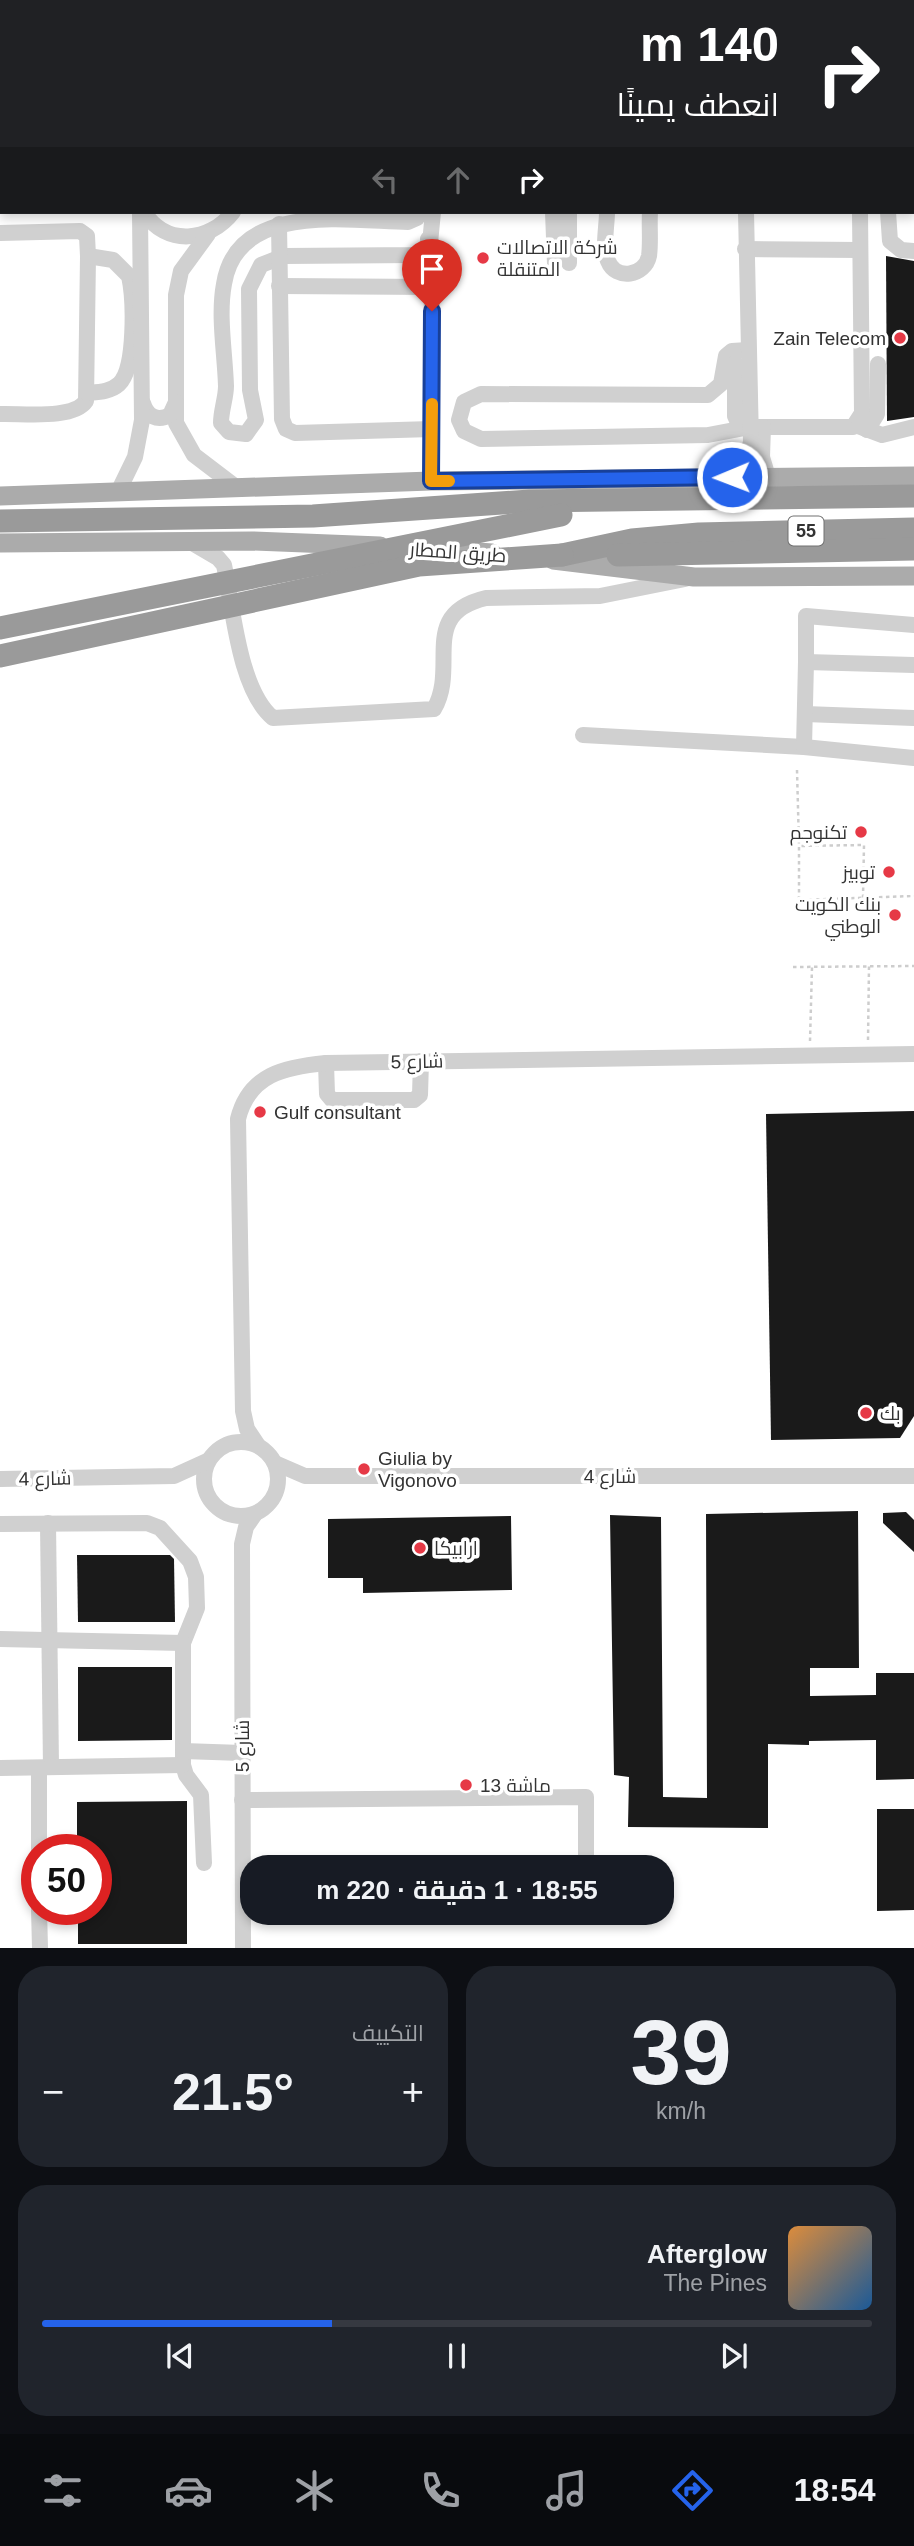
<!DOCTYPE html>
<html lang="ar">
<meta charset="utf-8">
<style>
:root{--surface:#171b24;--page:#20242c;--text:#f1f3f6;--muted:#9ea1a6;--line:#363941;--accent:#2563eb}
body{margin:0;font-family:Arial,Cairo,sans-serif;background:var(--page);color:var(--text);direction:rtl;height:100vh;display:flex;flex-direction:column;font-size:26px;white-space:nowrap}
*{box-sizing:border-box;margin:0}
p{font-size:23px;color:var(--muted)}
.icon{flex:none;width:38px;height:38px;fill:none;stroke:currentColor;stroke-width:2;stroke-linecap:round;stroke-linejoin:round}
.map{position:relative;height:1948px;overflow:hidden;direction:ltr}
.panel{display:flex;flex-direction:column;gap:18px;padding:18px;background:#0d0f14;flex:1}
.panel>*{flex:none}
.guide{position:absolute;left:0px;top:0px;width:915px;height:214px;box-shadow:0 4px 10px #0003;direction:rtl;background:#202124;color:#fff;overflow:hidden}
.speed{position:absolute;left:21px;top:1834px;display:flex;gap:14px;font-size:35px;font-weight:700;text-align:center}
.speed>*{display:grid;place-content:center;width:91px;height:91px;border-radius:50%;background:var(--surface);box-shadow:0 4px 10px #0003;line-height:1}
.speed .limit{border:10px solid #d22;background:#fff;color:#111}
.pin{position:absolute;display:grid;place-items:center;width:60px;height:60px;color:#fff;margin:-72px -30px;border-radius:50% 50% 50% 0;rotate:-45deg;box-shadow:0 0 7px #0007}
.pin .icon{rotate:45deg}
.me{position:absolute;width:77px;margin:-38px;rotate:269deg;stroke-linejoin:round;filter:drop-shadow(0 0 5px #0008)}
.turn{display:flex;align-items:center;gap:24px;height:147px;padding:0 21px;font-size:32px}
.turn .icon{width:91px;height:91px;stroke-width:2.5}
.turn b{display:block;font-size:49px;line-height:60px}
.lanes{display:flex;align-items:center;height:66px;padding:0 21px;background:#0003;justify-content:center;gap:35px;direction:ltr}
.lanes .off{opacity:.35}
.big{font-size:52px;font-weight:700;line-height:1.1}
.panel .widget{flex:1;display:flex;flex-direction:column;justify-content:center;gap:10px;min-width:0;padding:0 24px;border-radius:28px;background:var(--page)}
.panel .dial{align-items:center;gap:0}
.dial b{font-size:91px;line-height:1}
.song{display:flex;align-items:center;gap:21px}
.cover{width:84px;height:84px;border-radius:10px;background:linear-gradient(135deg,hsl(30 70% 55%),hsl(210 70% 35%))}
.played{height:7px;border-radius:4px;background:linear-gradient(90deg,var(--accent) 35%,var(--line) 35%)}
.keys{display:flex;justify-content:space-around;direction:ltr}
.heat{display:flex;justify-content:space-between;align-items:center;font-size:38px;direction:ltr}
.panel .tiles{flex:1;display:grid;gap:18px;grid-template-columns:1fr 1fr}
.widget:last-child{grid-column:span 2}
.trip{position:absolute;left:240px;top:1855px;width:434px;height:70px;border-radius:28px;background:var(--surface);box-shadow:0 4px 10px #0003;font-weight:700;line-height:70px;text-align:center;direction:rtl}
.menu{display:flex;height:112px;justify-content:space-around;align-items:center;background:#090b0e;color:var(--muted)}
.menu .icon{width:49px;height:49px}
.menu .active{color:var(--accent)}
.menu b{font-size:32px;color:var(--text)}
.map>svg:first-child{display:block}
</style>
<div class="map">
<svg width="914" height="1948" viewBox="0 0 914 1948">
<rect width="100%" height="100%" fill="#fff"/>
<g fill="#1a1a1a">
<polygon points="886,256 914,261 914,417 887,421"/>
<polygon points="914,1111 914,1416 900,1438 771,1440 766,1114"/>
<polygon points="858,1511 859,1668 810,1668 810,1696 876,1695 876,1673 914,1673 914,1779 876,1780 876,1740 809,1741 809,1745 768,1744 768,1828 628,1827 629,1777 614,1775 610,1515 661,1517 663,1797 707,1798 706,1514"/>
<polygon points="906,1512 914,1520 914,1552 883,1523 883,1513"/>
<polygon points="511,1516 512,1590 363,1593 363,1578 328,1578 328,1519"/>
<polygon points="77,1555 170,1555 174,1559 175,1622 78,1622"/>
<polygon points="78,1667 172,1667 172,1740 78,1741"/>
<polygon points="187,1801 187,1944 78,1944 78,1909 96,1909 96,1850 77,1850 77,1802"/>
<polygon points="877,1809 914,1809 914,1910 877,1911"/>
</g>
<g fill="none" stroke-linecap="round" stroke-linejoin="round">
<g stroke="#cdcdcd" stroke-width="2.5" stroke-dasharray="3.5 3.5" stroke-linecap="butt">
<polyline points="797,770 799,846"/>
<polyline points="863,898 864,845 799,846 799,900 914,896"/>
<polyline points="793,967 914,966"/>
<polyline points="868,1040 869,966"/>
<polyline points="810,1041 812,967"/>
</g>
<g stroke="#d0d0d0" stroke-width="16">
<polyline points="206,0 207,2"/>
<polyline points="242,0 242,2"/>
<polyline points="276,0 276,2"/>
<polyline points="403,0 403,2"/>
<polyline points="0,187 2,186"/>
<path d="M144 212C166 247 210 242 233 212"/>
<path d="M420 212 417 218 408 222C349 221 237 201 224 284 218 316 225 353 226 386 226 398 221 410 221 423L229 432 246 434 256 420 250 390 249 289 261 265 284 256 417 255 430 243 433 212"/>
<polyline points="553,212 555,264"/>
<polyline points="569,212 569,263"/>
<path d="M607 212C607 227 602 247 608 261 616 281 645 276 649 256 651 242 649 226 650 212"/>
<polyline points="888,212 890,241 901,250 914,251"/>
<polyline points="279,224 282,419 286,429 295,433 432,429"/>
<path d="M0 233 80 231 87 236 88 256 86 401C73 420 22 413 0 414"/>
<polyline points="208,234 181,271 176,295 176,423 194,455 236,487"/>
<polyline points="428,239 432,262 431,481"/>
<polyline points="745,249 860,250"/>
<polyline points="279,286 432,287"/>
<polyline points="748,350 732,351 726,356 721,384 708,395 481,394 464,402 459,420 464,431 481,439 708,435 750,427 853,427 862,413 860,212"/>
<polyline points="735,363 735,416 740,427"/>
<path d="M87 393C99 392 110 392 119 384 136 368 134 299 129 276L113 260 88 256"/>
<path d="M143 403C147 416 157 422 170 415L176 402"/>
<polyline points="858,426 882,435 914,427"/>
<polyline points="763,427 762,457 768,477"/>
<polyline points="867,430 877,414 878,364"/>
<polyline points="732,477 745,462 751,442 746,212"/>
<polyline points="119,490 135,457 142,420 140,212"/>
<path d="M189 541 218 558 224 565C233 608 239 690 273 718L434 709C459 666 418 614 486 598L600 596 685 579"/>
<polyline points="806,662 806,616 914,625"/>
<polyline points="805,714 914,718"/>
<polyline points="583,735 804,747 914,758"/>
<polyline points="804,747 806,662 914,665"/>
<polyline points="326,1063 327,1094 332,1100 414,1100 420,1095 421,1061"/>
<circle cx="241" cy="1479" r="37"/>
<path d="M257 1444 247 1429 243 1411 238 1119C249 1074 285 1067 326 1063L914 1054"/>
<polyline points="275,1463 305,1476 914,1476"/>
<polyline points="0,1479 174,1476 207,1461"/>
<polyline points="48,1523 51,1767"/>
<polyline points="0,1524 147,1523 160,1528 190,1561 196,1577 197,1608 183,1643 183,1765 186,1775 201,1795 204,1863"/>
<polyline points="0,1639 183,1643"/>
<polyline points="183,1751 242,1753"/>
<polyline points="0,1768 183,1765"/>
<polyline points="39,1768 39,1850"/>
<polyline points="242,1800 586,1797 586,1867"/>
<polyline points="39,1909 40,1948"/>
<polyline points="243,1948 242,1544 246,1527 255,1514"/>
</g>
<g stroke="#ababab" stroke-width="19">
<polyline points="0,496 431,481 914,476"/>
<polyline points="0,543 253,541 380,546"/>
<polyline points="421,548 492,553"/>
<polyline points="553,560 694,577 914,576"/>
</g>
<g stroke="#9a9a9a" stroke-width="23">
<polyline points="0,521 313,516 530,501 914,496"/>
<polyline points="562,555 632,540 699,534 914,529"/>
<polyline points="618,555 914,549"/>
</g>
<g stroke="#9a9a9a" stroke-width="23">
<polyline points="0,628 561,515"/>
<polyline points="0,656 419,565 562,555"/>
</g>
</g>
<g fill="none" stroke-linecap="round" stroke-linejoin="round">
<defs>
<polyline id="route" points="432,311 431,481 732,477"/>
</defs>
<use href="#route" stroke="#184099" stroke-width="18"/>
<use href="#route" stroke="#2563eb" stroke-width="12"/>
<polyline stroke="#f59e0b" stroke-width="12" points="432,404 431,481 449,481"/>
</g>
<g fill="#e63946" stroke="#fff" stroke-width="2.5">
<circle cx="483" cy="258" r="7"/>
<circle cx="900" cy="338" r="7"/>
<circle cx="861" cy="832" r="7"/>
<circle cx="889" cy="872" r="7"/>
<circle cx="895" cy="915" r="7"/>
<circle cx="260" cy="1112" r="7"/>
<circle cx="866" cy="1413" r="7"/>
<circle cx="364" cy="1469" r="7"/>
<circle cx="420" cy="1548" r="7"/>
<circle cx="466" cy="1785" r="7"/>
</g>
<g text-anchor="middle" stroke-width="7" stroke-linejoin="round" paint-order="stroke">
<rect fill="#fff" stroke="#707070" stroke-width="2" x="788.5" y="516.5" width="35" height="29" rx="5"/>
<g font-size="18" font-weight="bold" fill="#333">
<text x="806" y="537">55</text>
</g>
<g font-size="19" fill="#333" stroke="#fff" text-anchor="start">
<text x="497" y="254">شركة الاتصالات<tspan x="497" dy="22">المتنقلة</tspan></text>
<text x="886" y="345" text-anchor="end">Zain Telecom</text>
<text x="847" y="839" text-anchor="end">تكنوجم</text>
<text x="875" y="879" text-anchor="end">توبيز</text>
<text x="881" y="911" text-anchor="end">بنك الكويت<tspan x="881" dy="22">الوطني</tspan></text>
<text x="274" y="1119">Gulf consultant</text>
<text x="880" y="1420">بك</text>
<text x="378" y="1465">Giulia by<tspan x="378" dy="22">Vigonovo</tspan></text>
<text x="434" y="1555">ارابيكا</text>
<text x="480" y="1792">ماشة 13</text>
</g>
<g font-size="19" fill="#333" stroke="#fff">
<text transform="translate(458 552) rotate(4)" y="7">طريق المطار</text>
<text transform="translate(417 1061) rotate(-1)" y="7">شارع 5</text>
<text x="610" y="1483">شارع 4</text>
<text transform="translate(45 1478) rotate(-1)" y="7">شارع 4</text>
<text transform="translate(242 1746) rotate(-90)" y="7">شارع 5</text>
</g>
</g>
</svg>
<div class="speed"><div class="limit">50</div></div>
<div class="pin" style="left:432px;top:311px;background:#d93025"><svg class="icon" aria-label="arrive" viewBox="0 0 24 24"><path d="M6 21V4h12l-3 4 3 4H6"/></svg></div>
<svg class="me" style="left:732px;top:477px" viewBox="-20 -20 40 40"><circle r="17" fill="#2563eb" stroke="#fff" stroke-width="3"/><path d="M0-11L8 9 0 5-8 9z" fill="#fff"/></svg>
<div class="trip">18:55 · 1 دقيقة · 220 m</div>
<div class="guide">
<div class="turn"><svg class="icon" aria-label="right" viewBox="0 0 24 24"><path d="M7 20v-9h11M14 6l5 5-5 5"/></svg><div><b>140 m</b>انعطف يمينًا</div></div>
<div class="lanes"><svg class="icon off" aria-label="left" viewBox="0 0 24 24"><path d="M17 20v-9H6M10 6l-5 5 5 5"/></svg><svg class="icon off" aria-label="ahead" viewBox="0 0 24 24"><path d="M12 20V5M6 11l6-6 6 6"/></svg><svg class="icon" aria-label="right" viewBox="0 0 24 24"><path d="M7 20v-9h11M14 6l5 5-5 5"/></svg></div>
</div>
</div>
<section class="panel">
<div class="tiles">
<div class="widget dial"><b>39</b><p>km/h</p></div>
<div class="widget"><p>التكييف</p>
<div class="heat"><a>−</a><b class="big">21.5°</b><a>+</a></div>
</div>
<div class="widget">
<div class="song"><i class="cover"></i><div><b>Afterglow</b><p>The Pines</p></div></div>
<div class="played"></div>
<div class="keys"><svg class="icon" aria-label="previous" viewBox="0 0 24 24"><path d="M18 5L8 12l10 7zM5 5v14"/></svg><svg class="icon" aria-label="pause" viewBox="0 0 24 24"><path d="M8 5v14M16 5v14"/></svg><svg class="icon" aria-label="next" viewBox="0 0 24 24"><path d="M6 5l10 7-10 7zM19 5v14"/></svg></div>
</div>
</div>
</section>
<nav class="menu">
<b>18:54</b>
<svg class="icon active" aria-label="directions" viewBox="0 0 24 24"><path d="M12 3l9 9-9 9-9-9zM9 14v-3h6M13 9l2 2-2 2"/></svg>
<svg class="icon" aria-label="music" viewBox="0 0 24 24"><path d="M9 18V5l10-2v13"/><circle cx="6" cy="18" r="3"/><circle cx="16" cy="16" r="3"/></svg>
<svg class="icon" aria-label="phone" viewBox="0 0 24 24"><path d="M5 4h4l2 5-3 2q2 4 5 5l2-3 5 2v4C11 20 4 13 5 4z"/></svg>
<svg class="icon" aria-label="climate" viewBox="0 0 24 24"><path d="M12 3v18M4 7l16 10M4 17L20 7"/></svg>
<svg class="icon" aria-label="car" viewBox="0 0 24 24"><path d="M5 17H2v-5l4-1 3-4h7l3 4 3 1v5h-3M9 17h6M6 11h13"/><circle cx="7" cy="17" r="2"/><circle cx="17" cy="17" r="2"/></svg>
<svg class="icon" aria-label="filters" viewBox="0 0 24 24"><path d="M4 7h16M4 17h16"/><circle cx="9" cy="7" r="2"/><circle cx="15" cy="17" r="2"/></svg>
</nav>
